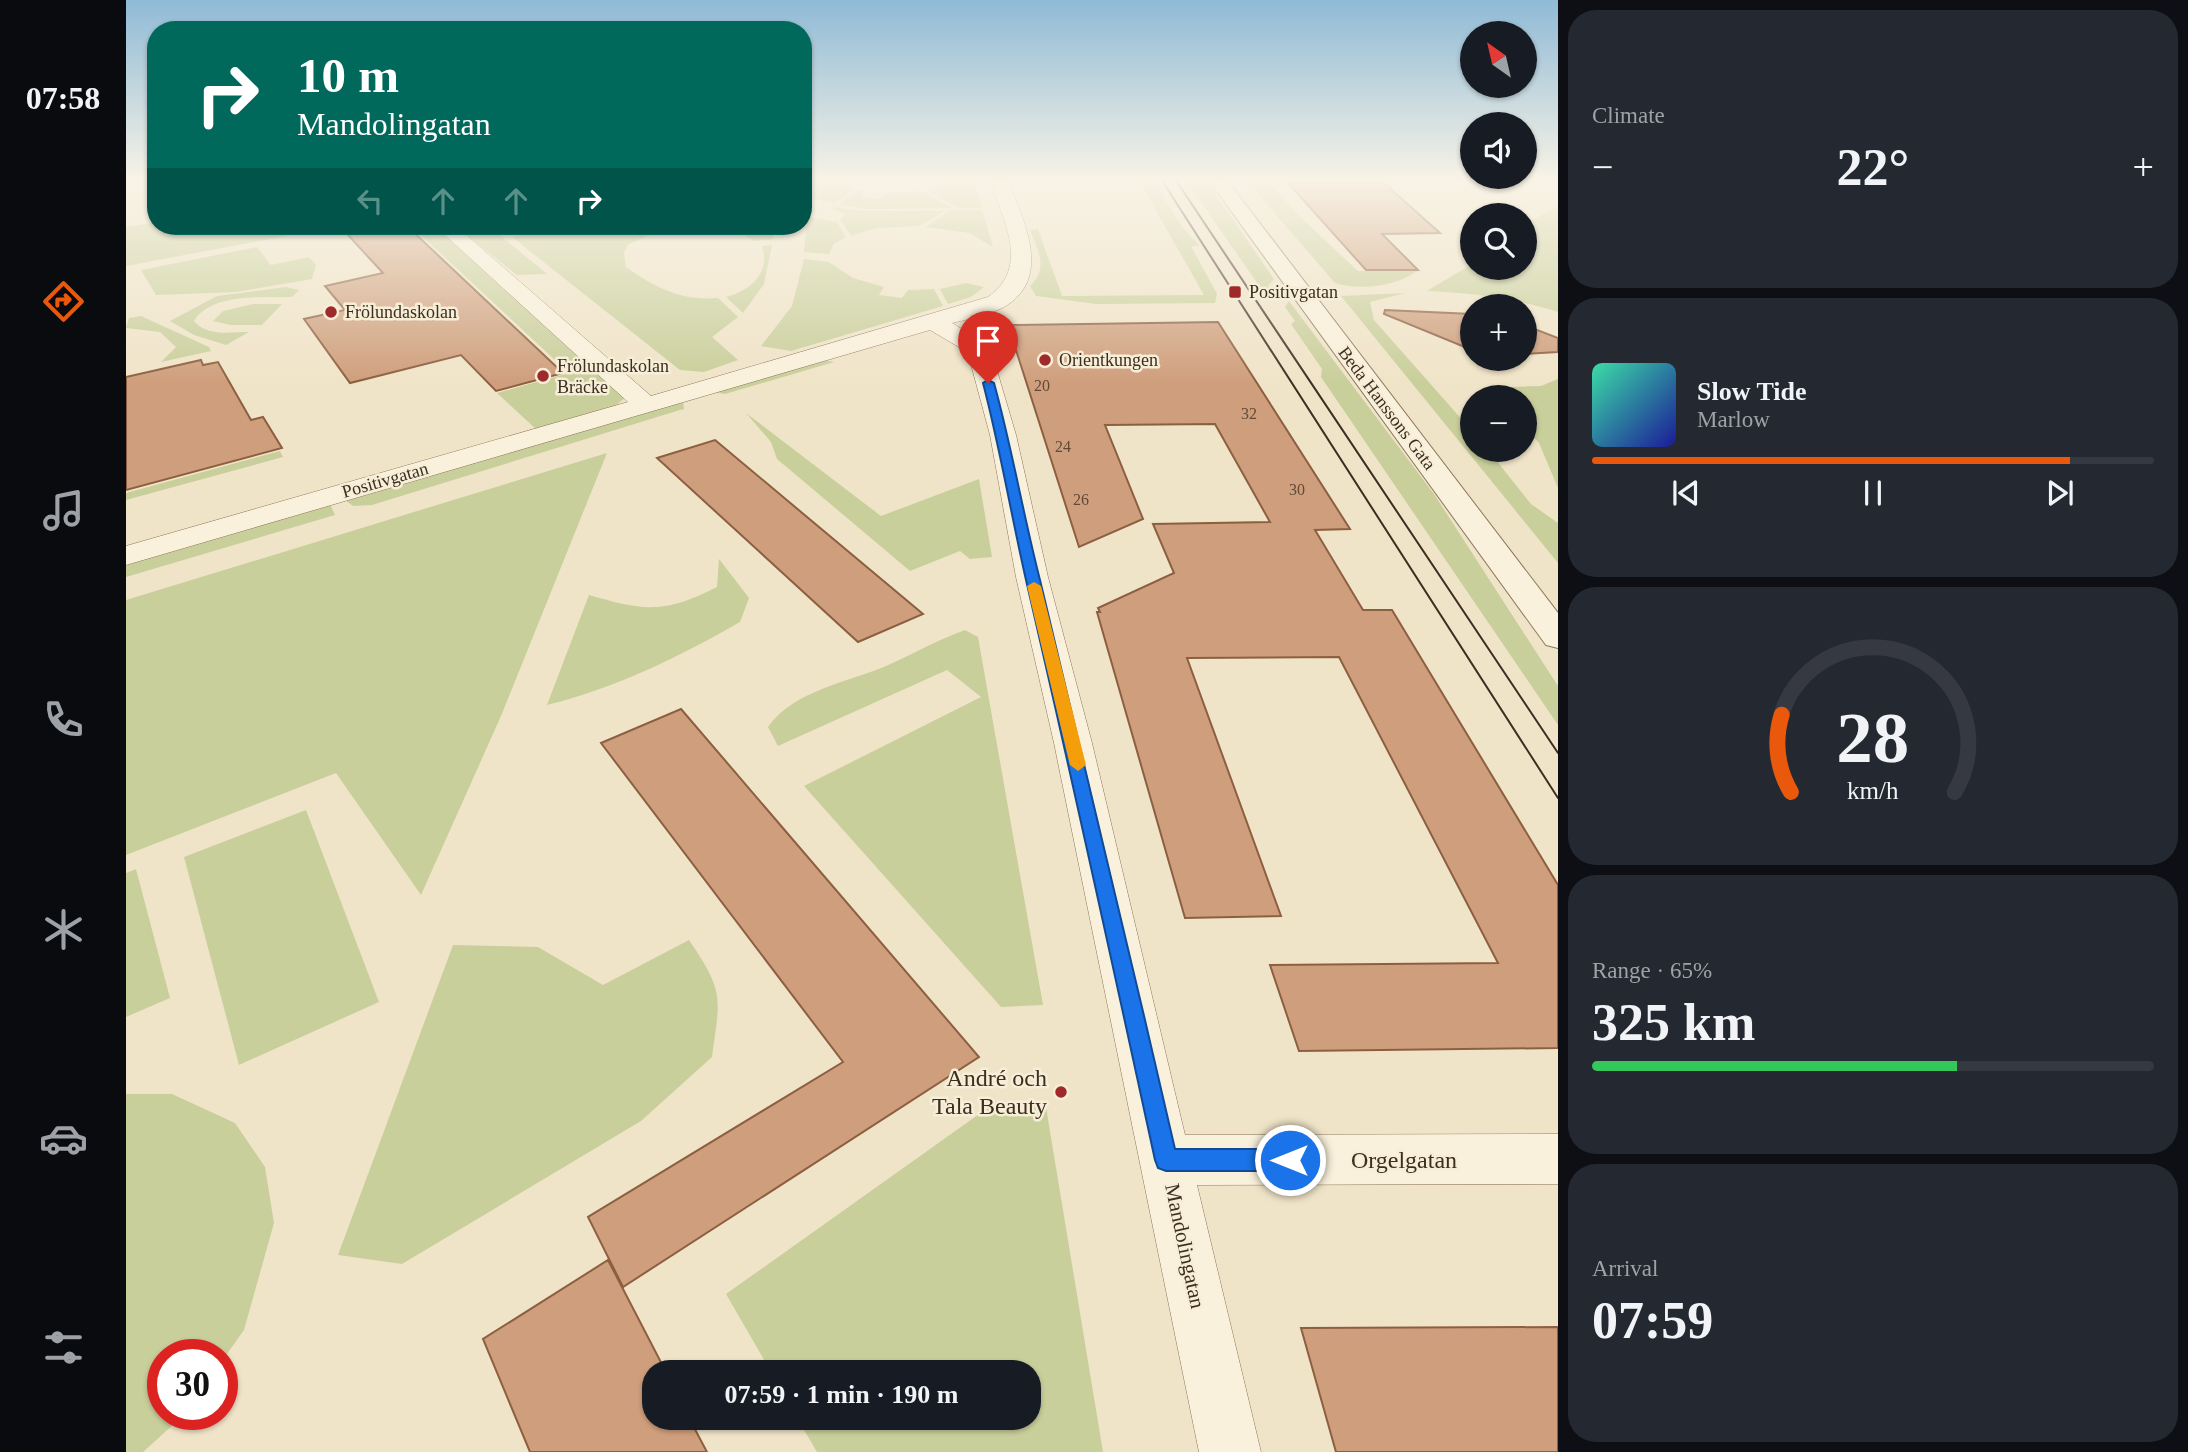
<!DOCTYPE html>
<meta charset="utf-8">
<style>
:root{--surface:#171b24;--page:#242831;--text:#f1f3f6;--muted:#9ea1a6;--line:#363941;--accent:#ea580c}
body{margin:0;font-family:"Times New Roman",serif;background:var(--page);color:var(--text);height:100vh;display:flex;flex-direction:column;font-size:26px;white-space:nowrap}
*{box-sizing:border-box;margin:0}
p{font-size:23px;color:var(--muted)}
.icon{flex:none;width:38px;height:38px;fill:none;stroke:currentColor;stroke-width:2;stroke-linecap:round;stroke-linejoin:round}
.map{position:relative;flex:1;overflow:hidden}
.side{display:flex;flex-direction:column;gap:10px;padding:10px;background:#0d0f14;width:630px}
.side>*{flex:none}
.banner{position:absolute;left:21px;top:21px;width:665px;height:214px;border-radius:28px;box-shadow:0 2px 5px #0004;background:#00695c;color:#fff;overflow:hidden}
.needle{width:46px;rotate:326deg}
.controls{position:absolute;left:1334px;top:21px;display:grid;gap:14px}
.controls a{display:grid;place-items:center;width:77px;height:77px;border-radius:50%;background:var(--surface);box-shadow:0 2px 5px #0004;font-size:35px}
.speed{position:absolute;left:21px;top:1339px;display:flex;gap:14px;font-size:35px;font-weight:700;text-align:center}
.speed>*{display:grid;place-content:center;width:91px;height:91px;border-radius:50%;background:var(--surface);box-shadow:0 2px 5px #0004;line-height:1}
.speed .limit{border:10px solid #d22;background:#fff;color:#111}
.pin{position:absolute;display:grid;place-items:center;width:60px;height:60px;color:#fff;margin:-72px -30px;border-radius:50% 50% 50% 0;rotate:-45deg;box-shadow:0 0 7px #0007}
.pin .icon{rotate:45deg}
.me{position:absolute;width:77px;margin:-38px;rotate:270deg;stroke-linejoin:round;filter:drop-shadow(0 0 5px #0008)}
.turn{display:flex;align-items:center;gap:24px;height:147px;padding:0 35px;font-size:32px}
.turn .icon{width:91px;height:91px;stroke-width:2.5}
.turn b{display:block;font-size:49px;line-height:60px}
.lanes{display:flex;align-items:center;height:66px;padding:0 35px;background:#0003;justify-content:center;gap:35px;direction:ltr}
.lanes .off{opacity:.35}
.big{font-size:52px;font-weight:700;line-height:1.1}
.side .tile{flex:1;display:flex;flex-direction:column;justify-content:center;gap:10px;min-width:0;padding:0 24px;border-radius:28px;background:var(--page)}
.side .dial{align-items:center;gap:0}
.dial svg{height:182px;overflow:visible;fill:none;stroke:var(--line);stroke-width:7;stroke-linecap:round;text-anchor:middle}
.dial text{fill:var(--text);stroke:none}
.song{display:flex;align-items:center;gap:21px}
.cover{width:84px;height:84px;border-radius:10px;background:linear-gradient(135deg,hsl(160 70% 55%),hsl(240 70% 35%))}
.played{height:7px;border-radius:4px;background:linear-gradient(90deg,var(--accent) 85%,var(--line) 85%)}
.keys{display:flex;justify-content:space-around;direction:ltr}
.heat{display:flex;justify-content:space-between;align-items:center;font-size:38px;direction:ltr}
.charge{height:10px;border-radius:5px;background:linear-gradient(90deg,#34c759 65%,var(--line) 0)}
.trip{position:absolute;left:516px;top:1360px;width:399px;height:70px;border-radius:28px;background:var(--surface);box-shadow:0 2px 5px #0004;font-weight:700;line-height:70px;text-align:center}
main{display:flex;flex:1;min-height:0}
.tab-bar{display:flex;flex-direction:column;width:126px;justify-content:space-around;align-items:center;background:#090b0e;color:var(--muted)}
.tab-bar .icon{width:49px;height:49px}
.tab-bar .current{color:var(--accent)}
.tab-bar b{font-size:32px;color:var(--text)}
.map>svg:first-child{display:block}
</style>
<main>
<nav class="tab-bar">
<b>07:58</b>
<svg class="icon current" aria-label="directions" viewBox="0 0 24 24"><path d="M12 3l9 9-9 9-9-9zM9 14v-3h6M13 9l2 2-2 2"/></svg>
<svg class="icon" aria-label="music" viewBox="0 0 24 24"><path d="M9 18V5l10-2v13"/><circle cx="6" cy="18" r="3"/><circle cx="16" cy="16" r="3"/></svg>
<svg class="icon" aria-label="phone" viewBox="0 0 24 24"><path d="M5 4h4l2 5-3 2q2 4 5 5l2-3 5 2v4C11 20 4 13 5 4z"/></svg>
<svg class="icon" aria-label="climate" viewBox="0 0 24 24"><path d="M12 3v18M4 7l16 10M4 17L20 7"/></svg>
<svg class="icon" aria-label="car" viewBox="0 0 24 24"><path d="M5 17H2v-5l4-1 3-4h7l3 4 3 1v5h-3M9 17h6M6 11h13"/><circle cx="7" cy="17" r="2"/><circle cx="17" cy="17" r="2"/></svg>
<svg class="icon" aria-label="filters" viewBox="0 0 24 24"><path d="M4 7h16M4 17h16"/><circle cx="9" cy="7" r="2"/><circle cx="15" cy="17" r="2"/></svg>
</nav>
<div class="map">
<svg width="1432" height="1452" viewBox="0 0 1432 1452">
<rect width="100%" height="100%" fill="#f0e4c8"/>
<g fill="#c9cf9b">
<polygon points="680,179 699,179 728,189 709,203 679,197"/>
<polygon points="833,179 848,179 856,208 833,208 801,191"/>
<path d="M1012 179H1027L1056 227 1074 246H1065L1091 294 1089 303 970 304 910 296 904 286C923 268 912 251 904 230L912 229 936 296 1078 295Z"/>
<polygon points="1059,179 1079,179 1148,279 1142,286 1152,298 1143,300"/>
<path d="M1119 179H1140L1169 212 1232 271H1291C1272 286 1233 291 1209 283Z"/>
<polygon points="731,190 738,191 735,197 756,199 759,193 796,191 827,208 739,209 713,204"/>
<path d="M1432 206V312C1388 298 1346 293 1301 291L1346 264V268H1398V225Z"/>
<polygon points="710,207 735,211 819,211 793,226 750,228 725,236 714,220 720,214 705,208"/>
<polygon points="856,210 867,247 843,233 800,227 824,211"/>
<polygon points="681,217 711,222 720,237 708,244 703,254 678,252"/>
<polygon points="30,222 30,226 214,226 0,266 0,227"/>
<polygon points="285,226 312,226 501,396 488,407 411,430 371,393 443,373"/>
<polygon points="329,226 363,226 421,274 391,275"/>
<path d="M431 226H539L502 245 498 253 500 267C530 288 555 301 592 298L612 317 586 337 612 360 578 372 554 370 386 237Z"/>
<polygon points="607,226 647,226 647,239 628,241 604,227"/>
<path d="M646 245 638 284 617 313 600 297C624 291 645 273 636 246Z"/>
<polygon points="131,247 145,265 183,257 190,265 186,279 110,292 30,295 15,270"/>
<polygon points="678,259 703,262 727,278 758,287 753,295 776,298 782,290 808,289 817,306 665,351 635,346 666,306"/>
<polygon points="840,283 858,287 845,297 822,304 814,289"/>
<path d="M160 287 173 290 166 297C137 298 86 292 68 321 81 337 105 332 123 332L100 345 68 335 44 321 91 296Z"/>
<polygon points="1279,293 1244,302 1248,320 1346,431 1346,450 1362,450 1405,504 1432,523 1432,563 1215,296"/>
<polygon points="1163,301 1308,494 1432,686 1432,725 1195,377 1196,369 1165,324 1169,321 1159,307"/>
<polygon points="127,304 156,304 136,325 105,325 87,321 97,311"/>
<polygon points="15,316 83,347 85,351 35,362 50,347 34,332 0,328 3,318"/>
<polygon points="697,360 708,362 599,394 588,392"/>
<polygon points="1432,379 1432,488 1413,443 1398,427 1398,397 1370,397 1360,388 1415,386"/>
<polygon points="557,402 558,409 554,410 246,505 227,506 219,500"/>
<polygon points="620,413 755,516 853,479 866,557 844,559 834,551 784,571 651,459 645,442"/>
<polygon points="154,451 157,457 0,500 0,493"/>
<polygon points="481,453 375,716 295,895 210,773 0,855 0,600"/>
<polygon points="204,504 209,515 0,577 0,563"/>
<path d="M593 559 623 598 614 622C553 657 490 688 421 705L463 595C519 611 537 614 591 587Z"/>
<path d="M839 630 852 637 917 1005 875 1007 678 786 855 697 821 670 652 746 642 727C667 691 722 682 760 666 787 654 811 640 839 630Z"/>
<polygon points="180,810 253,1002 113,1065 58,857"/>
<polygon points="10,869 44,998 0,1017 0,873"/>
<path d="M563 940C599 993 594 997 586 1057L515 1121 276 1264 212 1255 327 945 412 947 477 985Z"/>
<polygon points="0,1094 46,1094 109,1123 139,1167 148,1223 118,1330 96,1361 96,1354 37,1354 37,1414 59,1414 17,1452 0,1452"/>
<polygon points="919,1101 977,1452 691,1452 671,1418 903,1418 903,1372 645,1372 600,1294 870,1102"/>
</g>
<g fill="#cf9f7d" stroke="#8d5f41" stroke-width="2">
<polygon points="1162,183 1258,183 1314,233 1256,234 1292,270 1240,270"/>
<polygon points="270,226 281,226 437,373 370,391 335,355 224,383 178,319 219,310 199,286 257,273 222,235"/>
<polygon points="1259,310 1346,314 1346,350 1258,314"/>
<polygon points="1092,322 1224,529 1189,530 1237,610 1266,610 1432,885 1432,1048 1173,1051 1144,965 1372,963 1213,657 1061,658 1155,916 1059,918 971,612 974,612 972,608 1048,573 1027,524 1144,522 1089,424 979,425 1017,519 953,547 882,325"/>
<polygon points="1398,325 1432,338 1432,352 1398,354"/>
<polygon points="75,360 77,365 92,362 125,420 137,417 156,448 0,490 0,377"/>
<polygon points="589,440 797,614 732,642 531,458"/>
<polygon points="555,709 853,1057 497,1287 462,1217 717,1062 475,743"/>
<polygon points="482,1260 540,1372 528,1372 528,1418 563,1418 581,1452 404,1452 357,1339"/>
<polygon points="1432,1327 1432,1452 1210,1452 1175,1328"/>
</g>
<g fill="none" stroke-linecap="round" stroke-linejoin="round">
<defs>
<path id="minor" d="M863 179H881C897 219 928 278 878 307 863 315 843 319 826 323L854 340 867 357 890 435 922 577 966 743 1059 1135 1432 1134V1184L1071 1185 1135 1452H1073L928 743 890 577 864 435 843 357 838 350 804 330 0 565V546L502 402 309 226H330L525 396 862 297C905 267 877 219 863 179Z"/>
<polygon id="tertiary" points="1082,179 1100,179 1432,613 1432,648 1420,645"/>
</defs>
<use href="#minor" stroke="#8d765c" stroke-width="1"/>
<use href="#tertiary" stroke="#8d765c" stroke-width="2"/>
<use href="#minor" fill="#faf1dc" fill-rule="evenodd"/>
<use href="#tertiary" fill="#faf1dc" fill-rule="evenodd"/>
<g stroke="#3d2e20" stroke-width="2">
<polyline points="1035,179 1432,798"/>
<polyline points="1049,179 1432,753"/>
</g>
</g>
<linearGradient id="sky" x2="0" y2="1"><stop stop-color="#8fbad6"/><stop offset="0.47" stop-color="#f8f3e6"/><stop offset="1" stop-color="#f8f3e6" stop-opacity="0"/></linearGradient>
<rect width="1432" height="382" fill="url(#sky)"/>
<path fill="#1a73e8" stroke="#114b97" stroke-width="2" d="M862 380 868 383C886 448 897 514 914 580 960 769 1005 959 1049 1149H1164L1172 1153 1175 1160 1172 1168 1164 1171H1040L1032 1168 1029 1160C987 966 945 773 900 580 885 514 874 448 857 383Z"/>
<polygon fill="#f59e0b" points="908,582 915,586 960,765 952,771 944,765 901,586"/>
<g fill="#9e2a2b" stroke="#f7eed8" stroke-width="2.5">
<rect x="1102" y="285" width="14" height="14" rx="3.5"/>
<circle cx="205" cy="312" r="7"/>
<circle cx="919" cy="360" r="7"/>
<circle cx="417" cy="376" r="7"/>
<circle cx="935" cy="1092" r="7"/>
</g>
<g text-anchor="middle" stroke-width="5" stroke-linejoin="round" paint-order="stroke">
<g font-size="16" fill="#624a37">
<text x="916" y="391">20</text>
<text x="1123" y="419">32</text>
<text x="937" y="452">24</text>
<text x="1171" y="495">30</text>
<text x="955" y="505">26</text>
</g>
<g font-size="18" fill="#3d2e20" stroke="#f7eed8" text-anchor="start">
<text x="1123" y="298">Positivgatan</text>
<text x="219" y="318">Frölundaskolan</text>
<text x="933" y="366">Orientkungen</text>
<text x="431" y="372">Frölundaskolan<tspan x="431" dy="21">Bräcke</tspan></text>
</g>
<g font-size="18" fill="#3d2e20" stroke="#f7eed8">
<text transform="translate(1261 408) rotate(53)" y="6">Beda Hanssons Gata</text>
<text transform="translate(259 480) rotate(-16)" y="6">Positivgatan</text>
</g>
<g font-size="21" fill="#3d2e20" stroke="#f7eed8">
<text transform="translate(1059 1246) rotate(78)" y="7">Mandolingatan</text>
</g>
<g font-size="24" fill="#3d2e20" stroke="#f7eed8" text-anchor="end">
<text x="921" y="1086">André och<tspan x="921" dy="28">Tala Beauty</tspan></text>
</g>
<g font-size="24" fill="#3d2e20" stroke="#f7eed8">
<text x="1278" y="1168">Orgelgatan</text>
</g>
</g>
</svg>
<div class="controls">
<a><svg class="needle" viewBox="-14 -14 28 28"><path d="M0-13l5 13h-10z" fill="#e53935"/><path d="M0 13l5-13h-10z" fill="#9ea1a6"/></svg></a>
<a><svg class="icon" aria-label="sound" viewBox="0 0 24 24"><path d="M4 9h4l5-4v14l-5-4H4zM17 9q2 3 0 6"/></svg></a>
<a><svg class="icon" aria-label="search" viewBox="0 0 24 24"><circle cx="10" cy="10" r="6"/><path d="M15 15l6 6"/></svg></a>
<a>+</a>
<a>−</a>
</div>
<div class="speed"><div class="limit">30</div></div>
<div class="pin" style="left:862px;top:383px;background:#d93025"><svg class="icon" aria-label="arrive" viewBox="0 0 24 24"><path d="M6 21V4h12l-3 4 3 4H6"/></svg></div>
<svg class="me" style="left:1164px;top:1160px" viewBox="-20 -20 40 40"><circle r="17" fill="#1a73e8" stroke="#fff" stroke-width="3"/><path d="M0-11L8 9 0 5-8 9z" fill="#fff"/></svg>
<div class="trip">07:59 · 1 min · 190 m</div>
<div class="banner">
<div class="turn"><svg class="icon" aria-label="right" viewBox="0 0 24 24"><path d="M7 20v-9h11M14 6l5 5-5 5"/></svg><div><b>10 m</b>Mandolingatan</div></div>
<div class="lanes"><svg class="icon off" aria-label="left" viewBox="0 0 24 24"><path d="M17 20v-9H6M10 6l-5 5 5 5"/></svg><svg class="icon off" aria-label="ahead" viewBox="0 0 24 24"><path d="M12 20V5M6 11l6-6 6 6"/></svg><svg class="icon off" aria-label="ahead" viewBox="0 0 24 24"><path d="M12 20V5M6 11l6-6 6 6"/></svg><svg class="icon" aria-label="right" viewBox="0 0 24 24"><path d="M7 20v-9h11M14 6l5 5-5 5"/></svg></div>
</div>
</div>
<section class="side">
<div class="tile"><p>Climate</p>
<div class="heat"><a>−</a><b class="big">22°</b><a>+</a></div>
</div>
<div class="tile">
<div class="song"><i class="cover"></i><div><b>Slow Tide</b><p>Marlow</p></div></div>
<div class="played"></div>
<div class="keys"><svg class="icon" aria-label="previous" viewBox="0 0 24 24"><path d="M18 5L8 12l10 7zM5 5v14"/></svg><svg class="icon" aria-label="pause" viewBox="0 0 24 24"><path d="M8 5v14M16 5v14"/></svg><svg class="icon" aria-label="next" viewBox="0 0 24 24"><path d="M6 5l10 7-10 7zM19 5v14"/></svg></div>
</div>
<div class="tile dial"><svg viewBox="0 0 100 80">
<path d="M14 69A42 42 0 1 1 86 69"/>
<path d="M14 69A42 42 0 0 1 10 35" stroke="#ea580c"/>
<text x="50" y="56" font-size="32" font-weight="700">28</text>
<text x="50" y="72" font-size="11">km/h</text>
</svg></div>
<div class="tile"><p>Range · 65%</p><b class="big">325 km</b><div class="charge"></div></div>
<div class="tile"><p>Arrival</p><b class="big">07:59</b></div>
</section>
</main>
